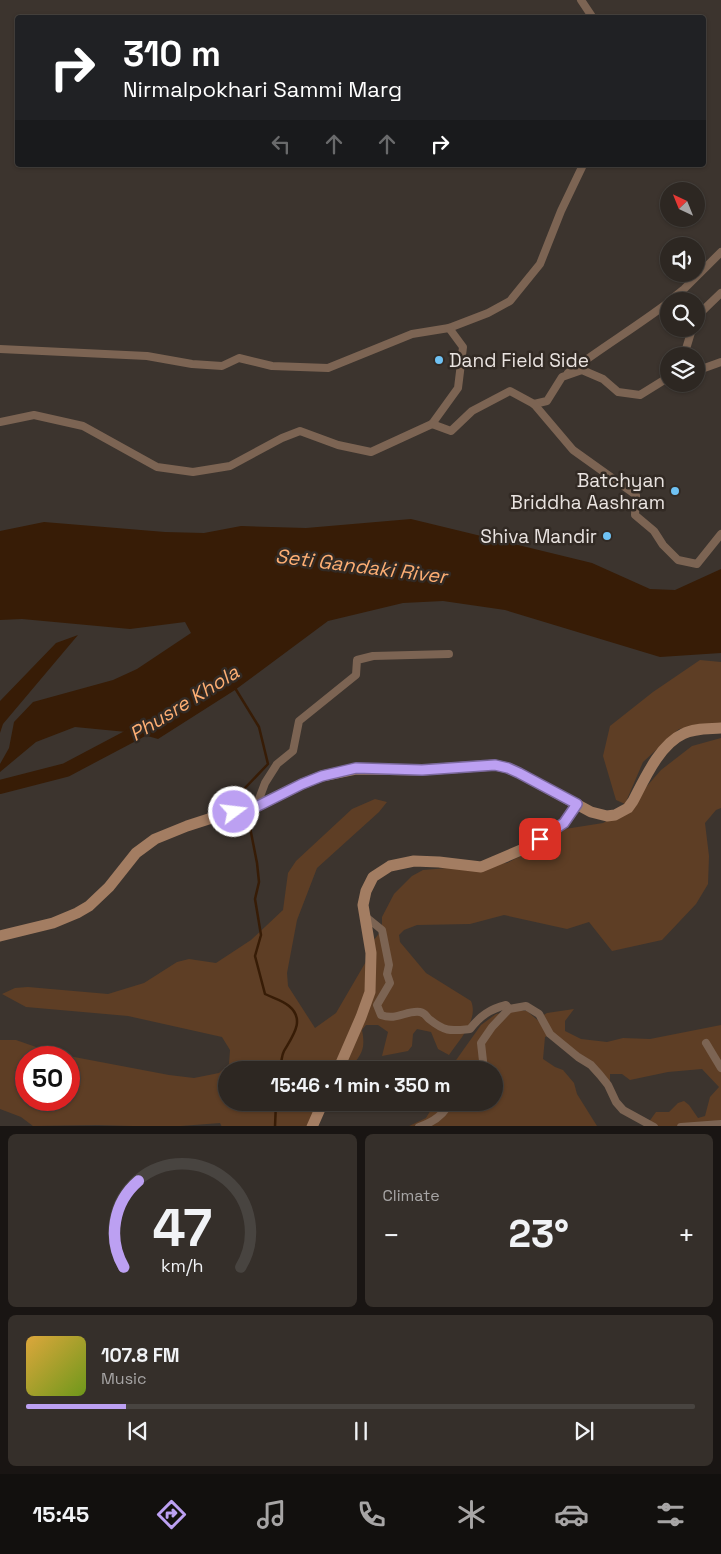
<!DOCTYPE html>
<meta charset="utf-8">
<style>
:root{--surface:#2d2722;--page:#352f2a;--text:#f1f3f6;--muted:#a7a5a5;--line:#484440;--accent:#bca0f2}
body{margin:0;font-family:"Space Grotesk",sans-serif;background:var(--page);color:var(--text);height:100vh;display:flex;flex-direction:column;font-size:19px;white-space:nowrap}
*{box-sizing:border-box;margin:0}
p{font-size:16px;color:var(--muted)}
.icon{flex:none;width:28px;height:28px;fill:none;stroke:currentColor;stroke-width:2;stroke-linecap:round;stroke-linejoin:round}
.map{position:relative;height:1126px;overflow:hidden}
.details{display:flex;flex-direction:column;gap:8px;padding:8px;background:#191513;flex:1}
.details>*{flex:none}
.top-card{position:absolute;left:15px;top:15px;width:691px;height:152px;border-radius:5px;box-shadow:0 1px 4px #0004,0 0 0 1px var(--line);background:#202124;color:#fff;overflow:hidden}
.needle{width:32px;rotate:317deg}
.controls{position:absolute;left:660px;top:182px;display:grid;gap:10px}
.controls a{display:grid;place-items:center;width:45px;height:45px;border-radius:50%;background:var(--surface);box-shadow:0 1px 4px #0004,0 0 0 1px var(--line);font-size:25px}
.speed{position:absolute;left:15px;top:1046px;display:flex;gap:10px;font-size:25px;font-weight:700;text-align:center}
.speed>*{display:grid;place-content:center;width:65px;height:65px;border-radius:50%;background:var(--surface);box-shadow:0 1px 4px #0004,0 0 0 1px var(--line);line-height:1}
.speed .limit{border:8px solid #d22;background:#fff;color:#111}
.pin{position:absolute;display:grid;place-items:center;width:42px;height:42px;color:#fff;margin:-21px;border-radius:10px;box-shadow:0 2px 8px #0006}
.me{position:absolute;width:55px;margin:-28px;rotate:75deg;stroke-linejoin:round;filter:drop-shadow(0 0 4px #0008)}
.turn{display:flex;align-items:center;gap:18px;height:105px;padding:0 25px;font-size:22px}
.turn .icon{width:65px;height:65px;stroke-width:2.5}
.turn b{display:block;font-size:35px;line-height:42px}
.lanes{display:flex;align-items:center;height:48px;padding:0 25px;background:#0003;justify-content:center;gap:25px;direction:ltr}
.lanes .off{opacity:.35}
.big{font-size:38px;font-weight:800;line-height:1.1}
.details .tile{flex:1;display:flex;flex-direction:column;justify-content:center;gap:8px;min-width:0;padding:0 18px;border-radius:8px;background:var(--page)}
.details .dial{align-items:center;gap:0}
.dial svg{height:130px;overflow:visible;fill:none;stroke:var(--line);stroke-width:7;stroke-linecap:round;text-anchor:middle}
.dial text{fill:var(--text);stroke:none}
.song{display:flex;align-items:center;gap:15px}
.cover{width:60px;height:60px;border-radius:8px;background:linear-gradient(135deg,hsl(40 70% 55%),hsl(80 70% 35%))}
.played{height:5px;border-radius:2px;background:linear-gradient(90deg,var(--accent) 15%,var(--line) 15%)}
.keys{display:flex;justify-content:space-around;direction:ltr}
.heat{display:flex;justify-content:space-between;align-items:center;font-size:28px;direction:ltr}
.details .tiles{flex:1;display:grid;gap:8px;grid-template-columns:1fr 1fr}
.tile:last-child{grid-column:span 2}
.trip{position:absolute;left:218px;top:1061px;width:285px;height:50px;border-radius:25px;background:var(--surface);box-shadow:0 1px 4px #0004,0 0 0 1px var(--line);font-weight:800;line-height:50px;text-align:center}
.menu{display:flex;height:80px;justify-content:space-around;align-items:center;background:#12100e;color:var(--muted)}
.menu .icon{width:35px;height:35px}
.menu .on{color:var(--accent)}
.menu b{font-size:22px;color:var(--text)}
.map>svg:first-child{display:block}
</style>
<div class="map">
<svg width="721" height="1127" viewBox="0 0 721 1127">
<rect width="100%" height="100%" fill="#3c342e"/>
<g fill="#5e3e25" fill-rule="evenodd">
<polygon points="700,660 721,662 721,725 679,729 643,762 625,804 616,800 603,756 610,726 653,692"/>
<path d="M721 738V808L716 810 705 823 709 856 708 884 696 904 662 940 612 951 589 922 567 929 504 915 470 924 417 925 404 930 399 935 400 942 426 973 471 1001C479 1020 459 1040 449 1055L438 1049 431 1032 417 1029 413 1034 412 1046 408 1051 382 1056 388 1032 378 1025H366L362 1030C366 1051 361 1054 349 1070H226V1102L327 1103 316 1126 222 1127 220 1123 168 1127 97 1125 33 1126 21 1117 0 1109V1040H16L53 1053 169 1075 194 1078 219 1073 229 1064 230 1050 222 1037 128 1016 26 1007 2 994 15 988 28 987 108 994 144 983 177 962 189 959 216 963 251 940 283 910 288 873 296 861 352 809 375 799 387 802 379 812 317 868 297 920 287 973 288 986 315 1028 336 1013 371 953 373 941 382 930V917L394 894 412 876 423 870 507 863 544 844 565 829 603 823 626 810 661 770 692 746ZM26 1058H69V1100H26Z"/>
<polygon points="574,1009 565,1021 565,1031 581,1039 607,1042 623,1038 650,1039 721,1025 721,1126 646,1126 656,1112 669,1112 678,1103 684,1101 689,1105 698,1118 705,1116 710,1097 719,1087 702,1069 668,1072 630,1080 622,1074 610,1074 610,1085 551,1032 542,1016 547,1013"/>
<polygon points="514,1010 527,1011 542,1024 549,1035 545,1037 543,1059 555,1067 563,1070 574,1083 577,1094 597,1126 407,1127 426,1118 435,1103 494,1102 494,1070 449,1070 481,1025 496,1014"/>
</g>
<g fill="#371c06">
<polygon points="411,519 592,563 650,589 675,590 721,569 721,653 660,657 505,610 443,601 403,603 328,621 235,690 158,739 137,733 75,727 36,742 0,772 0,764 9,748 14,722 33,702 113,680 137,669 191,633 185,622 130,629 22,619 0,620 0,531 44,522 165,532 204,533 241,526 306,528"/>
<polygon points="78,635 3,724 0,733 0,701 56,643"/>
</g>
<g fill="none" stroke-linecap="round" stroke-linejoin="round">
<g stroke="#371c06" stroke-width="2.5">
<polyline points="235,688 259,727 268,764 244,789 247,807"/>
<path d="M247 812 257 863 259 882 255 899 261 935 255 956 265 994C273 998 282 1000 289 1006 306 1020 292 1037 284 1051 281 1057 281 1063 281 1070"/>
<polyline points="275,1127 276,1102"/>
</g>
<polyline stroke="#371c06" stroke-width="14" points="0,787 66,770 153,724"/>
<g stroke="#7c6453" stroke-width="8">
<polyline points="581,0 593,18"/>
<polyline points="669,301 684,289 721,252"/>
<polyline points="696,317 721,293"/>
<polyline points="0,349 147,356 192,364 222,366 239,358 272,366 328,368 412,334 449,328 488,313 510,301 540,264 561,211 583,165"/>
<polyline points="681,356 686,349 692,329"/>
<polyline points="696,371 721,362"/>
<path d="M568 373C601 348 636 327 669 302"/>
<polyline points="534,404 547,401 562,377 582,370 603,379 618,392 640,395 669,377"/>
<polyline points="0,422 34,415 83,426 157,467 193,472 230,466 282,438 300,431 338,445 371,452 432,424 458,388 463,347 449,328"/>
<polyline points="432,424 451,431 472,411 510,391 534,404 573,450 636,495 635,515 654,531 663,545 678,560 697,564 721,534"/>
<polyline points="256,807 265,783 277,764 293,751 299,721 356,675 357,660 373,656 449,654"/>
<path d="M366 917 382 930 389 965 387 974 390 983 377 1005 381 1015C397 1021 406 1010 420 1012 425 1013 426 1016 429 1019 445 1032 450 1031 470 1029 480 1016 490 1009 506 1005L509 1009 526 1006 539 1014 550 1034 578 1057 591 1065 600 1075 608 1085 616 1102 623 1110 654 1127"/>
<polyline points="706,1043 721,1068"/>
<polyline points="484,1070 481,1043 492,1027 509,1009"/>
<path d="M419 1127C431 1123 444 1115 450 1102"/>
<polyline points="681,1127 721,1124"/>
</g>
<g stroke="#a37d62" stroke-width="11">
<path d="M0 936 53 923 77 913 89 906 109 887 136 853 155 839 187 826 221 815 256 807 302 784 322 776 356 769 422 770 495 765 508 768 519 773 591 812 607 816 615 815 628 808 633 801C644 780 660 744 683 734 694 728 709 729 721 728"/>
<polyline points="338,1070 361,1017 370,992 371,953 363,905 366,891 373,877 390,866 414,861 439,862 481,867 528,847 564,823 577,804"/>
<polyline points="312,1127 323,1102"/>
</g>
</g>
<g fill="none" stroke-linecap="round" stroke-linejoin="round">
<defs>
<polyline id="route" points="234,812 256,807 302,784 322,776 356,768 422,770 495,765 508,768 519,773 577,804 564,823 540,839"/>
</defs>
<use href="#route" stroke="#7a689d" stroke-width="12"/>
<use href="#route" stroke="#bca0f2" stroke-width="9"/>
</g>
<g fill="#6fc2f4" stroke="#322a24" stroke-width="2">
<circle cx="439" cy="360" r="5"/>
<circle cx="675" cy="491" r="5"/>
<circle cx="607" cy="536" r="5"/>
</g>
<g text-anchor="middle" stroke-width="5" stroke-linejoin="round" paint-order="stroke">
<g font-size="19" fill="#e9e3e0" stroke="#322a24" text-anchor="end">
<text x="449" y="367" text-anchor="start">Dand Field Side</text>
<text x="665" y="487">Batchyan<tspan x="665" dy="22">Briddha Aashram</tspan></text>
<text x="597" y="543">Shiva Mandir</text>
</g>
<g font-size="20" font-style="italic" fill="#fdae73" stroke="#322a24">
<text transform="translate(361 566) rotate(7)" y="7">Seti Gandaki River</text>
<text transform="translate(184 703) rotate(-32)" y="7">Phusre Khola</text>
</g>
</g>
</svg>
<div class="controls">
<a><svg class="needle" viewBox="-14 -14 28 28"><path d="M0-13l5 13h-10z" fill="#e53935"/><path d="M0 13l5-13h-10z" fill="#a7a5a5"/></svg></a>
<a><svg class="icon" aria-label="sound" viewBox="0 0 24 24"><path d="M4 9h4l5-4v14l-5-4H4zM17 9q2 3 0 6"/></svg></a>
<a><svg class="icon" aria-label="search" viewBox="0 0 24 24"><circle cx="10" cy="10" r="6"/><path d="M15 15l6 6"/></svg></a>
<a><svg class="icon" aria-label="layers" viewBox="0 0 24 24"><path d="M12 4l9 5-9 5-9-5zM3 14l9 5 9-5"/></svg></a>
</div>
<div class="speed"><div class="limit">50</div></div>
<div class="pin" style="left:540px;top:839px;background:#d93025"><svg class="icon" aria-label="arrive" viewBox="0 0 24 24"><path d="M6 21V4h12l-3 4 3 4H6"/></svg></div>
<svg class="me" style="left:234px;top:812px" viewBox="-20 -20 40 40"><circle r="17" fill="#bca0f2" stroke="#fff" stroke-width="3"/><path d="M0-11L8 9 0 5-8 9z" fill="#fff"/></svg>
<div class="trip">15:46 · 1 min · 350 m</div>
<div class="top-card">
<div class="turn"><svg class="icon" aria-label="right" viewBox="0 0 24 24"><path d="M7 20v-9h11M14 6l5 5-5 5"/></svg><div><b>310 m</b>Nirmalpokhari Sammi Marg</div></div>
<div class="lanes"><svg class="icon off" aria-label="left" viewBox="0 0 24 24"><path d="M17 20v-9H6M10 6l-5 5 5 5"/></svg><svg class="icon off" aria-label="ahead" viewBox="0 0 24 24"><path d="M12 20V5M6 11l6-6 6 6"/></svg><svg class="icon off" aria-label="ahead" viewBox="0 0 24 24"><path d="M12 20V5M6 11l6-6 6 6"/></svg><svg class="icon" aria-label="right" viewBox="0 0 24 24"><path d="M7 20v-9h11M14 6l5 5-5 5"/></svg></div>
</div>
</div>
<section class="details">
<div class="tiles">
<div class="tile dial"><svg viewBox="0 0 100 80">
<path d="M14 69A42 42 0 1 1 86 69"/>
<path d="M14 69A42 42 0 0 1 23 16" stroke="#bca0f2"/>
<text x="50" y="56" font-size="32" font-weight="700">47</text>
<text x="50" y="72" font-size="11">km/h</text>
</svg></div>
<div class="tile"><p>Climate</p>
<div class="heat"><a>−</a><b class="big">23°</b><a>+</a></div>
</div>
<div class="tile">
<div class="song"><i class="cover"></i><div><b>107.8 FM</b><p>Music</p></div></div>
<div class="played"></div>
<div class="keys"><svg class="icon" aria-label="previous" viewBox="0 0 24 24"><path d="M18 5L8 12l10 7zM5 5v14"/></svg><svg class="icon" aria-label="pause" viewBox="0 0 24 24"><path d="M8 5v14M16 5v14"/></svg><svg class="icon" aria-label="next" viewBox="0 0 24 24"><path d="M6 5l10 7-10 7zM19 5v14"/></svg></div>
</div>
</div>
</section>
<nav class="menu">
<b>15:45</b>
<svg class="icon on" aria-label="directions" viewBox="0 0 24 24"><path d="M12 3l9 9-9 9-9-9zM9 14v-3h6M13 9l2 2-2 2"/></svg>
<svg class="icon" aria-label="music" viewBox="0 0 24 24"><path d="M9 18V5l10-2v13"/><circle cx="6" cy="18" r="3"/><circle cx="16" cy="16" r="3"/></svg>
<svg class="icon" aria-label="phone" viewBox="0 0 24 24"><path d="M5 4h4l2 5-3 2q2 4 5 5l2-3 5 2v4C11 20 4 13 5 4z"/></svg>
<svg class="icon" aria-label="climate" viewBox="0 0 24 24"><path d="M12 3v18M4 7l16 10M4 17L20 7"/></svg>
<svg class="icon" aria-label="car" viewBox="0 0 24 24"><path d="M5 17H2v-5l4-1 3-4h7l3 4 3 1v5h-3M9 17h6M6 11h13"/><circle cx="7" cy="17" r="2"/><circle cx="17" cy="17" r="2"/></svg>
<svg class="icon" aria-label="filters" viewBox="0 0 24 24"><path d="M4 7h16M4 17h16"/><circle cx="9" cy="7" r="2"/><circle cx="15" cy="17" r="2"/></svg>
</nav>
